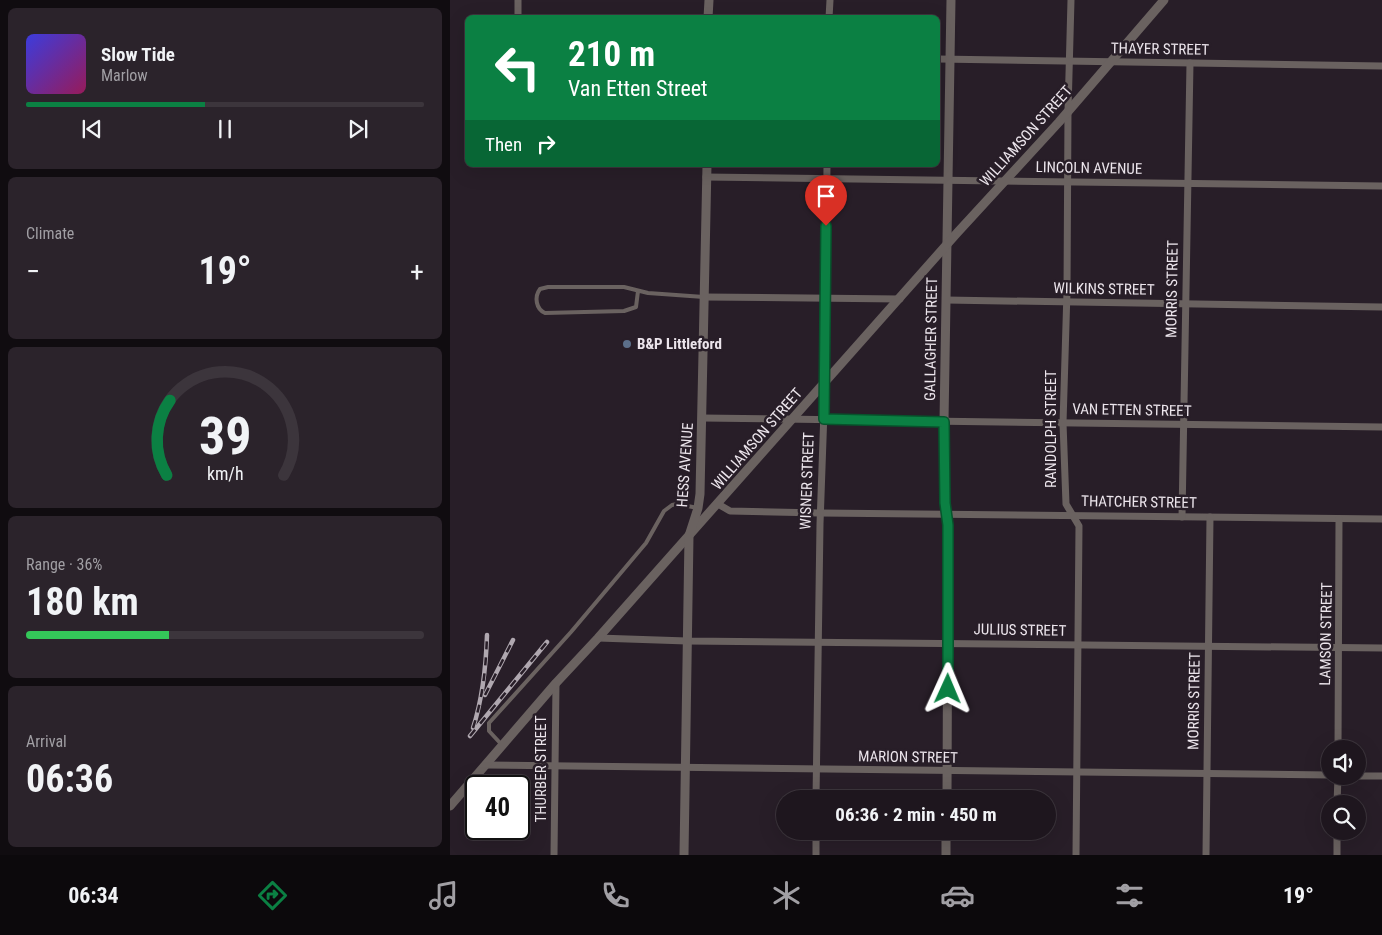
<!DOCTYPE html>
<meta charset="utf-8">
<style>
:root{--surface:#1e161e;--page:#2b232b;--text:#f1f3f6;--muted:#a19fa4;--line:#3c353c;--accent:#0b8043}
body{margin:0;font-family:"Roboto Condensed",sans-serif;background:var(--page);color:var(--text);height:100vh;display:flex;flex-direction:column;font-size:19px;white-space:nowrap}
*{box-sizing:border-box;margin:0}
p{font-size:16px;color:var(--muted)}
.icon{flex:none;width:28px;height:28px;fill:none;stroke:currentColor;stroke-width:2;stroke-linecap:round;stroke-linejoin:round}
.map{position:relative;flex:1;overflow:hidden}
.panel{display:flex;flex-direction:column;gap:8px;padding:8px;background:#100c10;width:450px}
.panel>*{flex:none}
.banner{position:absolute;left:15px;top:15px;width:475px;height:152px;border-radius:8px;box-shadow:0 5px 20px #0002,0 0 0 1px var(--line);background:#0b8043;color:#fff;overflow:hidden}
.tools{position:absolute;left:871px;top:740px;display:grid;gap:10px}
.tools a{display:grid;place-items:center;width:45px;height:45px;border-radius:50%;background:var(--surface);box-shadow:0 5px 20px #0002,0 0 0 1px var(--line);font-size:25px}
.speed{position:absolute;left:15px;top:775px;display:flex;gap:10px;font-size:25px;font-weight:700;text-align:center}
.speed>*{display:grid;place-content:center;width:65px;height:65px;border-radius:50%;background:var(--surface);box-shadow:0 5px 20px #0002,0 0 0 1px var(--line);line-height:1}
.speed .limit{border:2px solid #111;border-radius:8px;background:#fff;color:#111}
.pin{position:absolute;display:grid;place-items:center;width:42px;height:42px;color:#fff;margin:-51px -21px;border-radius:50% 50% 50% 0;rotate:-45deg;box-shadow:0 0 5px #0007}
.pin .icon{rotate:45deg}
.me{position:absolute;width:55px;margin:-28px;rotate:1deg;stroke-linejoin:round;filter:drop-shadow(0 0 4px #0008)}
.turn{display:flex;align-items:center;gap:18px;height:105px;padding:0 20px;font-size:22px}
.turn .icon{width:65px;height:65px;stroke-width:2.5}
.turn b{display:block;font-size:35px;line-height:42px}
.then{display:flex;align-items:center;height:48px;padding:0 20px;background:#0003;gap:10px;font-size:19px}
.big{font-size:38px;font-weight:700;line-height:1.1}
.panel .card{flex:1;display:flex;flex-direction:column;justify-content:center;gap:8px;min-width:0;padding:0 18px;border-radius:8px;background:var(--page)}
.panel .dial{align-items:center;gap:0}
.dial svg{height:130px;overflow:visible;fill:none;stroke:var(--line);stroke-width:7;stroke-linecap:round;text-anchor:middle}
.dial text{fill:var(--text);stroke:none}
.song{display:flex;align-items:center;gap:15px}
.cover{width:60px;height:60px;border-radius:8px;background:linear-gradient(135deg,hsl(240 70% 55%),hsl(330 70% 35%))}
.played{height:5px;border-radius:2px;background:linear-gradient(90deg,var(--accent) 45%,var(--line) 45%)}
.keys{display:flex;justify-content:space-around;direction:ltr}
.heat{display:flex;justify-content:space-between;align-items:center;font-size:28px;direction:ltr}
.charge{height:8px;border-radius:4px;background:linear-gradient(90deg,#34c759 36%,var(--line) 0)}
.trip{position:absolute;left:326px;top:790px;width:280px;height:50px;border-radius:25px;background:var(--surface);box-shadow:0 5px 20px #0002,0 0 0 1px var(--line);font-weight:700;line-height:50px;text-align:center}
.dock{display:flex;height:80px;justify-content:space-around;align-items:center;background:#0c090c;color:var(--muted)}
.dock .icon{width:35px;height:35px}
.dock .current{color:var(--accent)}
.dock b{font-size:22px;color:var(--text)}
main{display:flex;flex:1;min-height:0}
.map>svg:first-child{display:block}
</style>
<main>
<section class="panel">
<div class="card">
<div class="song"><i class="cover"></i><div><b>Slow Tide</b><p>Marlow</p></div></div>
<div class="played"></div>
<div class="keys"><svg class="icon" aria-label="previous" viewBox="0 0 24 24"><path d="M18 5L8 12l10 7zM5 5v14"/></svg><svg class="icon" aria-label="pause" viewBox="0 0 24 24"><path d="M8 5v14M16 5v14"/></svg><svg class="icon" aria-label="next" viewBox="0 0 24 24"><path d="M6 5l10 7-10 7zM19 5v14"/></svg></div>
</div>
<div class="card"><p>Climate</p>
<div class="heat"><a>−</a><b class="big">19°</b><a>+</a></div>
</div>
<div class="card dial"><svg viewBox="0 0 100 80">
<path d="M14 69A42 42 0 1 1 86 69"/>
<path d="M14 69A42 42 0 0 1 16 23" stroke="#0b8043"/>
<text x="50" y="56" font-size="32" font-weight="700">39</text>
<text x="50" y="72" font-size="11">km/h</text>
</svg></div>
<div class="card"><p>Range · 36%</p><b class="big">180 km</b><div class="charge"></div></div>
<div class="card"><p>Arrival</p><b class="big">06:36</b></div>
</section>
<div class="map">
<svg width="932" height="855" viewBox="0 0 932 855">
<rect width="100%" height="100%" fill="#281e28"/>
<g fill="none" stroke-linecap="round" stroke-linejoin="round">
<g stroke="#6a6260" stroke-width="4">
<path d="M188 291 186 307 174 311 95 313C86 309 84 297 90 289L98 287H174L198 293 254 297"/>
<polyline points="52,745 39,731 39,723 121,632 196,543 214,511 222,505 227,504 248,508"/>
</g>
<g stroke="#6a6260" stroke-width="7">
<polyline points="621,0 618,111 617,291 613,423 616,504 629,526 626,855"/>
<polyline points="68,18 68,0"/>
<polyline points="379,18 380,0"/>
<polyline points="488,59 932,66"/>
<polyline points="256,177 932,186"/>
<polyline points="254,297 450,299"/>
<polyline points="496,300 932,307"/>
<polyline points="252,418 932,427"/>
<polyline points="268,504 280,511 370,513 932,519"/>
<polyline points="732,517 740,63"/>
<polyline points="148,638 237,641 932,648"/>
<polyline points="888,749 889,519"/>
<polyline points="36,765 880,775"/>
<polyline points="908,776 932,776"/>
<polyline points="366,799 370,524 375,383 377,165"/>
<polyline points="887,804 888,776"/>
<polyline points="104,855 106,683"/>
<polyline points="366,855 366,831"/>
<polyline points="756,855 760,517"/>
<polyline points="887,855 887,831"/>
</g>
<g stroke="#6a6260" stroke-width="9">
<polyline points="258,18 259,0"/>
<polyline points="497,799 498,525 495,503 494,421 501,0"/>
<polyline points="0,806 106,683 148,638 507,233 609,122 714,0"/>
<polyline points="234,855 239,536 248,508 250,494 257,165"/>
<polyline points="496,855 496,831"/>
</g>
<defs>
<g id="rail">
<polyline points="35,695 63,640"/>
<path d="M23 728C33 697 36 667 37 635"/>
<polyline points="20,736 97,642"/>
</g>
</defs>
<use href="#rail" stroke="#b0a8b0" stroke-width="4.5"/>
<use href="#rail" stroke="#281e28" stroke-width="2.5" stroke-dasharray="8" stroke-linecap="butt"/>
</g>
<g fill="none" stroke-linecap="round" stroke-linejoin="round">
<defs>
<polyline id="route" points="376,226 374,419 494,422 495,503 498,525 498,689"/>
</defs>
<use href="#route" stroke="#07532c" stroke-width="12"/>
<use href="#route" stroke="#0b8043" stroke-width="9"/>
</g>
<circle fill="#5c6f8a" stroke="#281e28" stroke-width="2" cx="177" cy="344" r="5"/>
<g text-anchor="middle" stroke-width="5" stroke-linejoin="round" paint-order="stroke">
<g font-size="15" fill="#ece5ec" stroke="#281e28">
<text transform="translate(710 49) rotate(1)" y="5">THAYER STREET</text>
<text transform="translate(576 136) rotate(-48)" y="5">WILLIAMSON STREET</text>
<text transform="translate(639 168) rotate(1)" y="5">LINCOLN AVENUE</text>
<text transform="translate(654 289) rotate(1)" y="5">WILKINS STREET</text>
<text transform="translate(722 289) rotate(-89)" y="5">MORRIS STREET</text>
<text transform="translate(481 339) rotate(-89)" y="5">GALLAGHER STREET</text>
<text transform="translate(682 410) rotate(1)" y="5">VAN ETTEN STREET</text>
<text transform="translate(601 429) rotate(-90)" y="5">RANDOLPH STREET</text>
<text transform="translate(307 439) rotate(-49)" y="5">WILLIAMSON STREET</text>
<text transform="translate(235 465) rotate(-86)" y="5">HESS AVENUE</text>
<text transform="translate(357 481) rotate(-88)" y="5">WISNER STREET</text>
<text transform="translate(689 502) rotate(1)" y="5">THATCHER STREET</text>
<text transform="translate(570 630) rotate(1)" y="5">JULIUS STREET</text>
<text transform="translate(876 634) rotate(-89)" y="5">LAMSON STREET</text>
<text transform="translate(744 701) rotate(-89)" y="5">MORRIS STREET</text>
<text transform="translate(458 757) rotate(1)" y="5">MARION STREET</text>
<text transform="translate(91 769) rotate(-90)" y="5">THURBER STREET</text>
</g>
<g font-size="15" font-weight="bold" fill="#ece5ec" stroke="#281e28" text-anchor="start">
<text x="187" y="349">B&amp;P Littleford</text>
</g>
</g>
</svg>
<div class="tools">
<a><svg class="icon" aria-label="sound" viewBox="0 0 24 24"><path d="M4 9h4l5-4v14l-5-4H4zM17 9q2 3 0 6"/></svg></a>
<a><svg class="icon" aria-label="search" viewBox="0 0 24 24"><circle cx="10" cy="10" r="6"/><path d="M15 15l6 6"/></svg></a>
</div>
<div class="speed"><div class="limit">40</div></div>
<div class="pin" style="left:376px;top:226px;background:#d93025"><svg class="icon" aria-label="arrive" viewBox="0 0 24 24"><path d="M6 21V4h12l-3 4 3 4H6"/></svg></div>
<svg class="me" style="left:498px;top:689px" viewBox="-20 -20 40 40"><path d="M0-17L14 15 0 8-14 15z" fill="#0b8043" stroke="#fff" stroke-width="4"/></svg>
<div class="trip">06:36 · 2 min · 450 m</div>
<div class="banner">
<div class="turn"><svg class="icon" aria-label="left" viewBox="0 0 24 24"><path d="M17 20v-9H6M10 6l-5 5 5 5"/></svg><div><b>210 m</b>Van Etten Street</div></div>
<div class="then">Then<svg class="icon" aria-label="right" viewBox="0 0 24 24"><path d="M7 20v-9h11M14 6l5 5-5 5"/></svg></div>
</div>
</div>
</main>
<nav class="dock">
<b>06:34</b>
<svg class="icon current" aria-label="directions" viewBox="0 0 24 24"><path d="M12 3l9 9-9 9-9-9zM9 14v-3h6M13 9l2 2-2 2"/></svg>
<svg class="icon" aria-label="music" viewBox="0 0 24 24"><path d="M9 18V5l10-2v13"/><circle cx="6" cy="18" r="3"/><circle cx="16" cy="16" r="3"/></svg>
<svg class="icon" aria-label="phone" viewBox="0 0 24 24"><path d="M5 4h4l2 5-3 2q2 4 5 5l2-3 5 2v4C11 20 4 13 5 4z"/></svg>
<svg class="icon" aria-label="climate" viewBox="0 0 24 24"><path d="M12 3v18M4 7l16 10M4 17L20 7"/></svg>
<svg class="icon" aria-label="car" viewBox="0 0 24 24"><path d="M5 17H2v-5l4-1 3-4h7l3 4 3 1v5h-3M9 17h6M6 11h13"/><circle cx="7" cy="17" r="2"/><circle cx="17" cy="17" r="2"/></svg>
<svg class="icon" aria-label="filters" viewBox="0 0 24 24"><path d="M4 7h16M4 17h16"/><circle cx="9" cy="7" r="2"/><circle cx="15" cy="17" r="2"/></svg>
<b>19°</b>
</nav>
